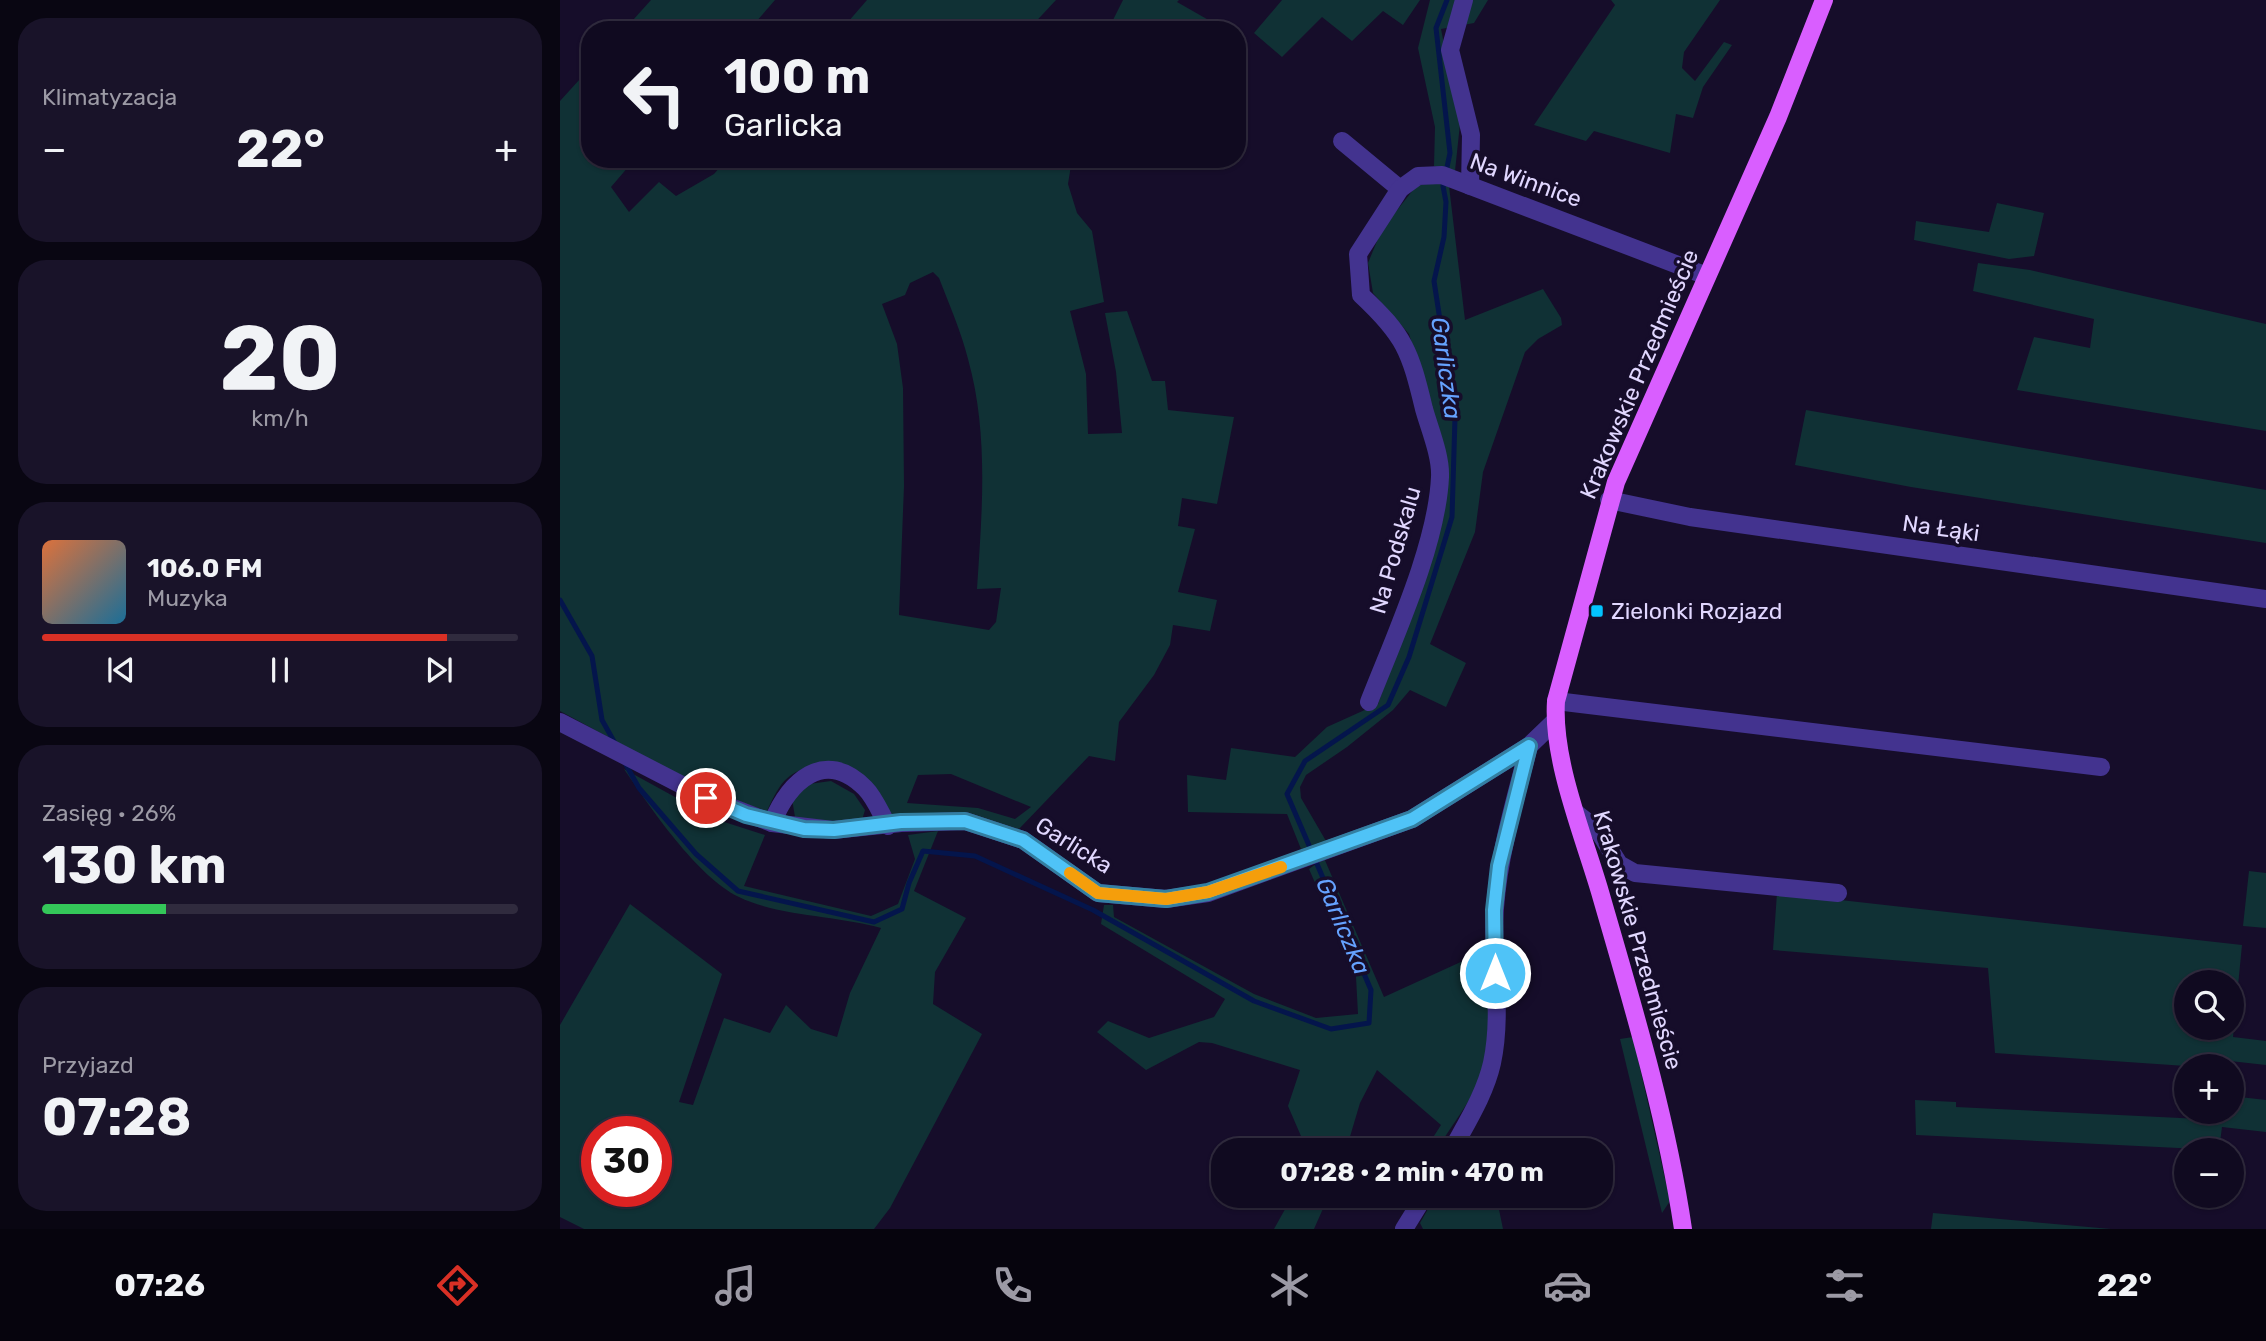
<!DOCTYPE html>
<html lang="pl">
<meta charset="utf-8">
<style>
:root{--surface:#100a20;--page:#191329;--text:#f1f3f6;--muted:#9c9aa5;--line:#302b3e;--accent:#d93025}
body{margin:0;font-family:Rubik,sans-serif;background:var(--page);color:var(--text);height:100vh;display:flex;flex-direction:column;font-size:26px;white-space:nowrap}
*{box-sizing:border-box;margin:0}
p{font-size:23px;color:var(--muted)}
.icon{flex:none;width:38px;height:38px;fill:none;stroke:currentColor;stroke-width:2;stroke-linecap:round;stroke-linejoin:round}
.map{position:relative;flex:1;overflow:hidden}
.panel{display:flex;flex-direction:column;gap:18px;padding:18px;background:#090612;width:560px}
.panel>*{flex:none}
.banner{position:absolute;left:21px;top:21px;width:665px;height:147px;border-radius:28px;box-shadow:0 2px 5px #0004,0 0 0 2px var(--line);background:#100a20;color:var(--text);overflow:hidden}
.tools{position:absolute;left:1614px;top:970px;display:grid;gap:14px}
.tools a{display:grid;place-items:center;width:70px;height:70px;border-radius:50%;background:var(--surface);box-shadow:0 2px 5px #0004,0 0 0 2px var(--line);font-size:35px}
.speed{position:absolute;left:21px;top:1116px;display:flex;gap:14px;font-size:35px;font-weight:700;text-align:center}
.speed>*{display:grid;place-content:center;width:91px;height:91px;border-radius:50%;background:var(--surface);box-shadow:0 2px 5px #0004,0 0 0 2px var(--line);line-height:1}
.speed .limit{border:10px solid #d22;background:#fff;color:#111}
.pin{position:absolute;display:grid;place-items:center;width:60px;height:60px;color:#fff;margin:-30px;border:4px solid #fff;border-radius:50%;box-shadow:0 2px 7px #0007}
.me{position:absolute;width:77px;margin:-38px;rotate:0deg;stroke-linejoin:round;filter:drop-shadow(0 0 5px #0008)}
.turn{display:flex;align-items:center;gap:24px;height:147px;padding:0 28px;font-size:32px}
.turn .icon{width:91px;height:91px;stroke-width:2.5}
.turn b{display:block;font-size:49px;line-height:60px}
.big{font-size:52px;font-weight:700;line-height:1.1}
.panel .widget{flex:1;display:flex;flex-direction:column;justify-content:center;gap:10px;min-width:0;padding:0 24px;border-radius:28px;background:var(--page)}
.panel .dial{align-items:center;gap:0}
.dial b{font-size:91px;line-height:1}
.song{display:flex;align-items:center;gap:21px}
.cover{width:84px;height:84px;border-radius:10px;background:linear-gradient(135deg,hsl(20 70% 55%),hsl(200 70% 35%))}
.played{height:7px;border-radius:4px;background:linear-gradient(90deg,var(--accent) 85%,var(--line) 85%)}
.keys{display:flex;justify-content:space-around;direction:ltr}
.heat{display:flex;justify-content:space-between;align-items:center;font-size:38px;direction:ltr}
.charge{height:10px;border-radius:5px;background:linear-gradient(90deg,#34c759 26%,var(--line) 0)}
.trip{position:absolute;left:651px;top:1138px;width:402px;height:70px;border-radius:28px;background:var(--surface);box-shadow:0 2px 5px #0004,0 0 0 2px var(--line);font-weight:700;line-height:70px;text-align:center}
.menu{display:flex;height:112px;justify-content:space-around;align-items:center;background:#06040d;color:var(--muted)}
.menu .icon{width:49px;height:49px}
.menu .selected{color:var(--accent)}
.menu b{font-size:32px;color:var(--text)}
main{display:flex;flex:1;min-height:0}
.map>svg:first-child{display:block}
</style>
<main>
<section class="panel">
<div class="widget"><p>Klimatyzacja</p>
<div class="heat"><a>−</a><b class="big">22°</b><a>+</a></div>
</div>
<div class="widget dial"><b>20</b><p>km/h</p></div>
<div class="widget">
<div class="song"><i class="cover"></i><div><b>106.0 FM</b><p>Muzyka</p></div></div>
<div class="played"></div>
<div class="keys"><svg class="icon" aria-label="previous" viewBox="0 0 24 24"><path d="M18 5L8 12l10 7zM5 5v14"/></svg><svg class="icon" aria-label="pause" viewBox="0 0 24 24"><path d="M8 5v14M16 5v14"/></svg><svg class="icon" aria-label="next" viewBox="0 0 24 24"><path d="M6 5l10 7-10 7zM19 5v14"/></svg></div>
</div>
<div class="widget"><p>Zasięg · 26%</p><b class="big">130 km</b><div class="charge"></div></div>
<div class="widget"><p>Przyjazd</p><b class="big">07:28</b></div>
</section>
<div class="map">
<svg width="1706" height="1229" viewBox="0 0 1706 1229">
<rect width="100%" height="100%" fill="#160d2a"/>
<g fill="#103135" fill-rule="evenodd">
<polygon points="91,0 215,0 189,30 64,30"/>
<polygon points="307,0 496,0 468,30 281,30"/>
<polygon points="563,0 619,0 617,2 666,30 548,30"/>
<polygon points="722,0 860,0 843,25 823,11 792,41 762,17 722,57 694,33"/>
<polygon points="870,0 928,0 914,23 881,29 900,124 895,171 874,166 875,127 858,48"/>
<polygon points="1051,0 1160,0 1124,52 1122,68 1135,81 1164,42 1172,45 1143,87 1133,118 1116,114 1110,153 1034,131 1026,141 974,125 1055,5"/>
<path d="M30 68V159H75L51 187 69 212 99 182 116 196 154 174 167 159H512L508 184 517 213 532 231 544 302 510 311 526 374 528 434 562 433 556 372 545 313 567 311 592 381H605L608 410 674 417 657 504 622 498 618 526 635 529 618 592 657 600 650 631 613 625 610 645 594 675 559 722 555 761 529 756 459 829 330 818 262 763C227 772 222 779 207 811 133 788 68 747 0 711V101ZM373 272 379 278C389 304 401 331 408 359 429 434 422 512 417 589L441 588 436 622 429 630 339 615 344 486 343 388 337 344 322 304 345 295 350 283ZM391 774 471 807 455 819 418 808 347 803 358 775Z"/>
<polygon points="880,183 889,186 905,320 983,289 1001,318 1002,325 978,339 965,352 923,472 915,532 870,644 906,663 886,707 850,690 833,710 787,747 746,775 740,787 741,798 766,841 741,849 727,814 628,812 627,775 666,780 671,748 735,757 767,727 818,704 883,520 886,473 861,372 849,334 813,293 808,263 822,229 857,185"/>
<polygon points="1437,203 1484,213 1474,256 1449,259 1354,240 1356,221 1429,232"/>
<polygon points="1418,263 1470,270 1706,324 1706,431 1457,390 1474,337 1530,348 1534,319 1413,291"/>
<polygon points="1246,410 1706,490 1706,543 1351,487 1235,465"/>
<path d="M64 769 155 819 205 835 184 886 311 916 338 904 355 859 348 835 378 831 354 891 406 918 375 972 373 1004 422 1034 330 1208 314 1229H24L0 1217V1025L70 904 162 974 119 1102 133 1105 164 1018 210 1033 226 1005 251 1029 277 1037 290 993 321 928C280 916 217 916 179 897 137 877 90 807 64 769ZM37 1132H96V1192H37Z"/>
<polygon points="271,781 294,794 305,810 302,820 258,822 235,817 232,799 249,784"/>
<path d="M764 858 824 997 927 950C928 993 936 1043 918 1084 908 1104 893 1124 881 1143L872 1139 881 1125 817 1070 800 1103 786 1150H747L728 1106 740 1070 652 1043 639 1042 586 1070 537 1032 548 1021 589 1038 654 1017 665 999 541 924 544 905H553L554 917 694 994 756 1018 798 1014 796 977 749 869Z"/>
<polygon points="1689,871 1706,873 1706,928 1683,926"/>
<path d="M1217 893 1682 945 1673 1037 1706 1041V1065L1670 1061 1669 1066H1626L1435 1053 1428 968 1213 950ZM1626 982H1671V1027H1626Z"/>
<polygon points="1073,1037 1110,1201 1102,1213 1060,1039"/>
<polygon points="1671,1096 1706,1100 1706,1132 1662,1127 1659,1150 1356,1135 1355,1100 1396,1102 1396,1107 1661,1120 1663,1111 1671,1111"/>
<polygon points="733,1195 769,1195 754,1229 714,1229"/>
<polygon points="876,1195 936,1195 943,1229 863,1229 860,1223"/>
<polygon points="1373,1213 1551,1229 1371,1229"/>
</g>
<g fill="none" stroke-linecap="round" stroke-linejoin="round">
<g stroke="#04154c" stroke-width="5">
<polyline points="0,600 32,656 42,720 56,745"/>
<polyline points="65,763 79,788 136,854 178,891 314,922 342,909 349,883 363,851 415,856 533,910 694,1001 771,1029 809,1023 811,990 727,794 745,761 828,705 849,657 892,517 895,418 874,281 884,237 886,202 883,186 890,153 876,28 887,0"/>
</g>
<g stroke="#43338f" stroke-width="18">
<polyline points="904,0 890,50 911,135 910,186"/>
<polyline points="782,141 840,189"/>
<polyline points="1049,500 1130,517 1706,599"/>
<polyline points="996,701 1541,767"/>
<path d="M809 702C834 638 877 545 880 477 881 456 870 430 864 409 850 351 845 336 801 295L798 254 840 189 858 176 882 175 1147 276"/>
<polyline points="0,722 147,798 212,823 273,830 341,823 405,821 463,840 538,893 606,899 648,893 852,819 969,746 995,721"/>
<polyline points="1016,813 1038,830 1059,864 1075,873 1278,893"/>
<path d="M212 823C229 782 264 747 305 788 315 798 321 814 328 826"/>
<path d="M892 1150C907 1122 925 1094 932 1063 943 1012 931 959 935 908 939 853 955 800 969 746"/>
<polyline points="844,1229 865,1195"/>
</g>
<path stroke="#d95eff" stroke-width="18" d="M1123 1229C1106 1114 1072 1003 1040 892 1023 834 992 760 996 701L1056 482 1218 117 1264 0"/>
</g>
<g fill="none" stroke-linecap="round" stroke-linejoin="round">
<defs>
<polyline id="route" points="146,798 186,815 244,829 274,830 341,822 405,821 463,840 538,893 606,899 648,892 852,819 969,746 939,866 934,910 935,973"/>
</defs>
<use href="#route" stroke="#337fa1" stroke-width="18"/>
<use href="#route" stroke="#4fc3f7" stroke-width="12"/>
<polyline stroke="#f59e0b" stroke-width="12" points="510,873 538,893 606,899 648,892 721,867"/>
</g>
<rect fill="#03c3ff" stroke="#160d2a" stroke-width="2.5" x="1030" y="604" width="14" height="14" rx="3.5"/>
<g text-anchor="middle" stroke-width="7" stroke-linejoin="round" paint-order="stroke">
<g font-size="23" fill="#e1d7ff" stroke="#160d2a">
<text transform="translate(966 180) rotate(20)" y="8">Na Winnice</text>
<text transform="translate(1079 374) rotate(-67)" y="8">Krakowskie Przedmieście</text>
<text transform="translate(1381 528) rotate(8)" y="8">Na Łąki</text>
<text transform="translate(835 550) rotate(-74)" y="8">Na Podskalu</text>
<text transform="translate(514 845) rotate(32)" y="8">Garlicka</text>
<text transform="translate(1078 940) rotate(74)" y="8">Krakowskie Przedmieście</text>
</g>
<g font-size="23" fill="#e1d7ff" stroke="#160d2a" text-anchor="start">
<text x="1051" y="619">Zielonki Rozjazd</text>
</g>
<g font-size="24" font-style="italic" fill="#65a2ff" stroke="#160d2a">
<text transform="translate(886 368) rotate(82)" y="8">Garliczka</text>
<text transform="translate(783 926) rotate(67)" y="8">Garliczka</text>
</g>
</g>
</svg>
<div class="tools">
<a><svg class="icon" aria-label="search" viewBox="0 0 24 24"><circle cx="10" cy="10" r="6"/><path d="M15 15l6 6"/></svg></a>
<a>+</a>
<a>−</a>
</div>
<div class="speed"><div class="limit">30</div></div>
<div class="pin" style="left:146px;top:798px;background:#d93025"><svg class="icon" aria-label="arrive" viewBox="0 0 24 24"><path d="M6 21V4h12l-3 4 3 4H6"/></svg></div>
<svg class="me" style="left:935px;top:973px" viewBox="-20 -20 40 40"><circle r="17" fill="#4fc3f7" stroke="#fff" stroke-width="3"/><path d="M0-11L8 9 0 5-8 9z" fill="#fff"/></svg>
<div class="trip">07:28 · 2 min · 470 m</div>
<div class="banner">
<div class="turn"><svg class="icon" aria-label="left" viewBox="0 0 24 24"><path d="M17 20v-9H6M10 6l-5 5 5 5"/></svg><div><b>100 m</b>Garlicka</div></div>
</div>
</div>
</main>
<nav class="menu">
<b>07:26</b>
<svg class="icon selected" aria-label="directions" viewBox="0 0 24 24"><path d="M12 3l9 9-9 9-9-9zM9 14v-3h6M13 9l2 2-2 2"/></svg>
<svg class="icon" aria-label="music" viewBox="0 0 24 24"><path d="M9 18V5l10-2v13"/><circle cx="6" cy="18" r="3"/><circle cx="16" cy="16" r="3"/></svg>
<svg class="icon" aria-label="phone" viewBox="0 0 24 24"><path d="M5 4h4l2 5-3 2q2 4 5 5l2-3 5 2v4C11 20 4 13 5 4z"/></svg>
<svg class="icon" aria-label="climate" viewBox="0 0 24 24"><path d="M12 3v18M4 7l16 10M4 17L20 7"/></svg>
<svg class="icon" aria-label="car" viewBox="0 0 24 24"><path d="M5 17H2v-5l4-1 3-4h7l3 4 3 1v5h-3M9 17h6M6 11h13"/><circle cx="7" cy="17" r="2"/><circle cx="17" cy="17" r="2"/></svg>
<svg class="icon" aria-label="filters" viewBox="0 0 24 24"><path d="M4 7h16M4 17h16"/><circle cx="9" cy="7" r="2"/><circle cx="15" cy="17" r="2"/></svg>
<b>22°</b>
</nav>
